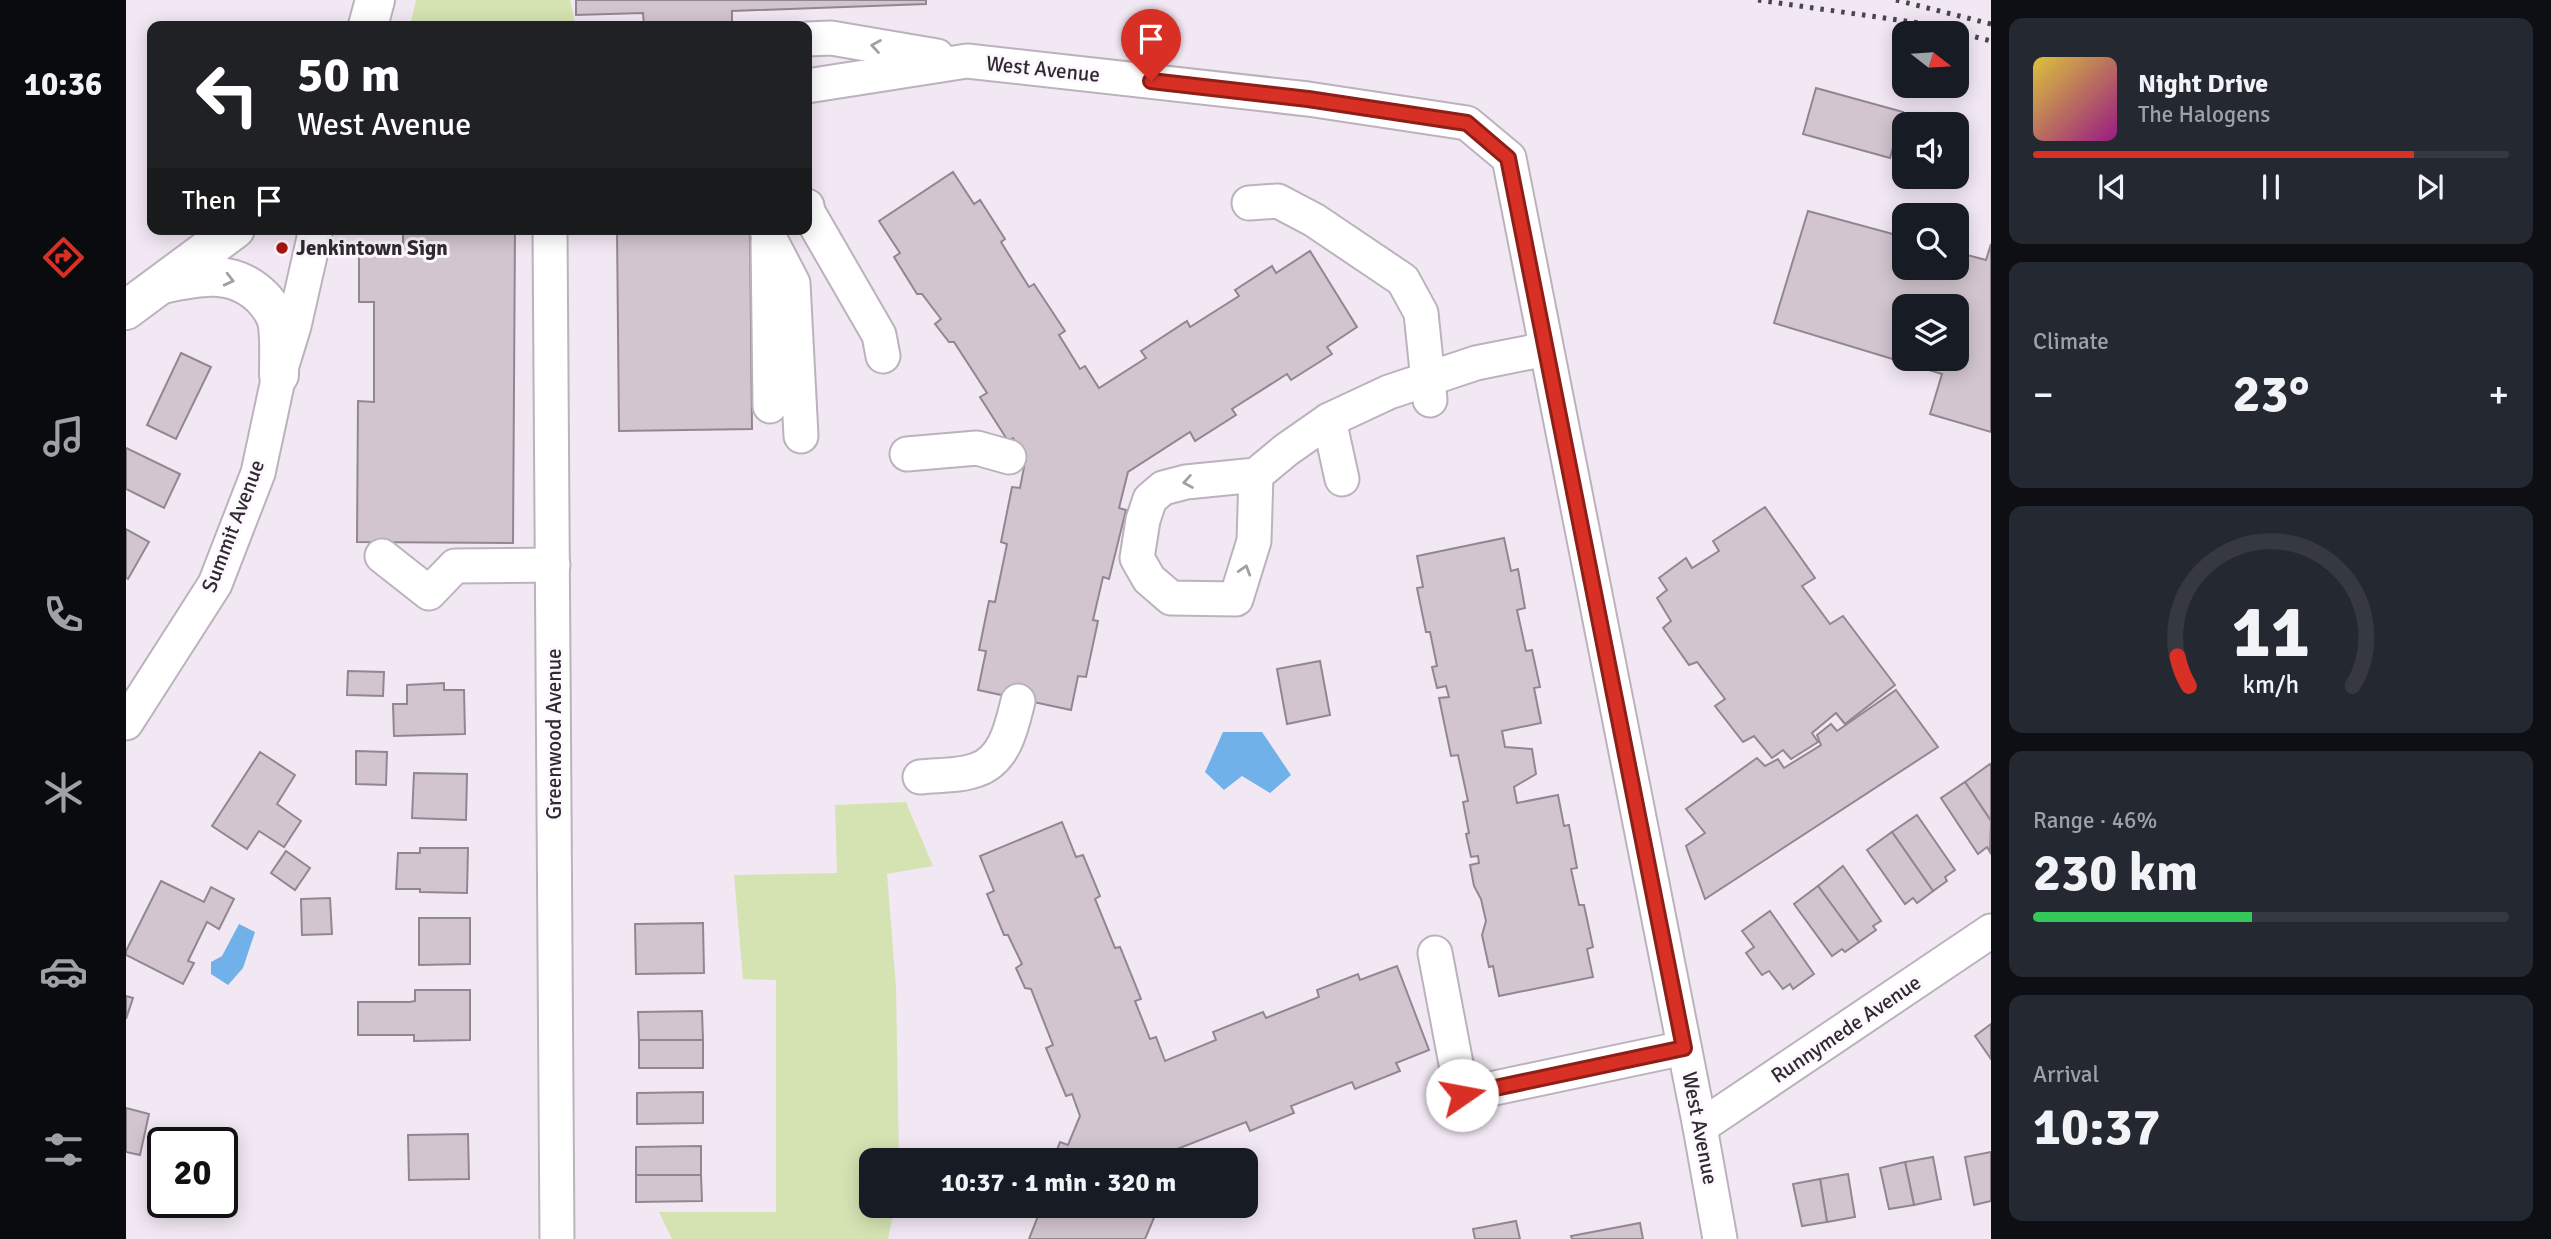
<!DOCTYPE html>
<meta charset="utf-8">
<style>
:root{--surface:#171b24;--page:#242831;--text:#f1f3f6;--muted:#9ea1a6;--line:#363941;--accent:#d93025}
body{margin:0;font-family:Signika,sans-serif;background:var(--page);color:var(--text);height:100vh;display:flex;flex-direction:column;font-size:26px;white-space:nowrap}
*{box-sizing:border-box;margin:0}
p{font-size:23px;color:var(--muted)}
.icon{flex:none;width:38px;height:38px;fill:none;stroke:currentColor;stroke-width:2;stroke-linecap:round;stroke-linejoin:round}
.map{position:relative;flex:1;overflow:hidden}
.details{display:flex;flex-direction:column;gap:18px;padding:18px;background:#0d0f14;width:560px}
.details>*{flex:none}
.banner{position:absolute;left:21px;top:21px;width:665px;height:214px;border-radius:14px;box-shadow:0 4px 18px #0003;background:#202124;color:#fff;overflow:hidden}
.needle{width:46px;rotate:107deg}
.tools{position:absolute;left:1766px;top:21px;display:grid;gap:14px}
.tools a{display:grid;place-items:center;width:77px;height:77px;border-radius:14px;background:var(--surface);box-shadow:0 4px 18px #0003;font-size:35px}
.speed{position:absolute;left:21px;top:1127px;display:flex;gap:14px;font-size:35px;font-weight:700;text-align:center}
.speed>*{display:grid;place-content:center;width:91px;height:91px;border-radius:50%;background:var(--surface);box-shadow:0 4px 18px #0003;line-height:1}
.speed .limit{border:4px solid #111;border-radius:10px;background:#fff;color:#111}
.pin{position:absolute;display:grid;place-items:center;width:60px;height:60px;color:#fff;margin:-72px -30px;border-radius:50% 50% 50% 0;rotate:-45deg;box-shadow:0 0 7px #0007}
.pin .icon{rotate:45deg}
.me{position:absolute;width:77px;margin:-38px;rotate:78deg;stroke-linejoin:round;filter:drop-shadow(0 0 5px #0008)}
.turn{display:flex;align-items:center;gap:24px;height:147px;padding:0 35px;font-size:32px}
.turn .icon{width:91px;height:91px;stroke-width:2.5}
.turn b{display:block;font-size:49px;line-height:60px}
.then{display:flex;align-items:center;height:66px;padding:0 35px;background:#0003;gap:14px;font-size:26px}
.big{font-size:52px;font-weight:700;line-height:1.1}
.details .tile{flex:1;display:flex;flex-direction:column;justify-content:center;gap:10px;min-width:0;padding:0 24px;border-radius:14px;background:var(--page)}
.details .dial{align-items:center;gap:0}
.dial svg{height:182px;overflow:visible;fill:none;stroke:var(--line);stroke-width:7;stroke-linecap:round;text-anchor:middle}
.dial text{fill:var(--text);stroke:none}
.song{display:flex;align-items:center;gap:21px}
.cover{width:84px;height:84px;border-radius:10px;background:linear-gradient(135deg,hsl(50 70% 55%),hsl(310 70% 35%))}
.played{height:7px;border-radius:4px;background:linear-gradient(90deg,var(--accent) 80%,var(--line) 80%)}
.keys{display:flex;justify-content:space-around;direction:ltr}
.heat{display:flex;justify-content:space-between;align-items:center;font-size:38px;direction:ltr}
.charge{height:10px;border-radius:5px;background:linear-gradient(90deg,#34c759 46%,var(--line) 0)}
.trip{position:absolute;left:733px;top:1148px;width:399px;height:70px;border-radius:14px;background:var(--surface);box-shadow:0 4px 18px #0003;font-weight:700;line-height:70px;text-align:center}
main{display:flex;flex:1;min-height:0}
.menu{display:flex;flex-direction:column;width:126px;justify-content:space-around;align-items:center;background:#090b0e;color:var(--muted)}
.menu .icon{width:49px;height:49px}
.menu .selected{color:var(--accent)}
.menu b{font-size:32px;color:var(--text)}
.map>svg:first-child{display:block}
</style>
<main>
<nav class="menu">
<b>10:36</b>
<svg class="icon selected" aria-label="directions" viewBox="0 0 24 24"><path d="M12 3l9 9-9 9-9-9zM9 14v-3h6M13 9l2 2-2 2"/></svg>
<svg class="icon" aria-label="music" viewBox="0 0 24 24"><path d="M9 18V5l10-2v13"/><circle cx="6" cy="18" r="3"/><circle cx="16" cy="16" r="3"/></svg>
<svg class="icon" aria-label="phone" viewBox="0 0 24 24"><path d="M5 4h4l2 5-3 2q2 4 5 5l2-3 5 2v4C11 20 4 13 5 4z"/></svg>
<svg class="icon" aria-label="climate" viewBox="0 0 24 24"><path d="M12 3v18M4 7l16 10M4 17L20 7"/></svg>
<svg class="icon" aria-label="car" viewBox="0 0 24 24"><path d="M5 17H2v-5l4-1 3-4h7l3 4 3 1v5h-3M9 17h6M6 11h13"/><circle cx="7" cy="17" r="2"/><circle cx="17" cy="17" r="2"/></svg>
<svg class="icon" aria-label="filters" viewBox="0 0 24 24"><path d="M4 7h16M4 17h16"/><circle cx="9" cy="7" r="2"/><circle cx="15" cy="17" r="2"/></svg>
</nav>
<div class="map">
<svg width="1865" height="1239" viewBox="0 0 1865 1239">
<rect width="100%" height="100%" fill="#f2e8f4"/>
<g fill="#d5e3b3">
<polygon points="290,0 444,0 450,26 284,26"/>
<polygon points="780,802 807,866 761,874 770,987 773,1160 746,1160 746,1206 769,1206 762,1239 546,1239 533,1212 650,1212 650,980 617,979 608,875 711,873 709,805"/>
</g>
<g fill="#70b1ea">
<polygon points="1097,732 1136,732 1165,775 1144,793 1116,776 1098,790 1079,772"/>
<polygon points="113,924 129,932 117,968 102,985 85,974 85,962 96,956"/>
</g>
<g fill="#d2c5cf" stroke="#928790" stroke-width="2" fill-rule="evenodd">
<polygon points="450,0 800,0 800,4 606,11 606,26 518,26 517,13 450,15"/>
<polygon points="1690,88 1777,112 1764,158 1677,134"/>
<polygon points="827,172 848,204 854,200 879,239 875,242 903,287 908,284 939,331 933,335 954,369 959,366 973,388 1020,358 1015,351 1061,321 1064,327 1113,296 1109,290 1146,266 1150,273 1184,251 1231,327 1201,347 1206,354 1165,380 1161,374 1106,409 1110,415 1069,441 1064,432 1002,472 993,508 1000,510 983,579 977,577 967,620 972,621 960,677 952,676 945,710 852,690 860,651 853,650 863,601 869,602 881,544 875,542 886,487 894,488 900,457 887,438 882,441 854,397 861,393 828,342 823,342 809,324 815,319 796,294 791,294 768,257 774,253 753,221"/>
<path d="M1682 211 1778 237V268H1830V252L1860 260 1865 244V432L1804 414 1816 374 1648 323ZM1778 306H1830V359H1778Z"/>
<polygon points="277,229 389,229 387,543 231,542 232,401 248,402 248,302 233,302 233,254 277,254"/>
<polygon points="491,229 624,229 626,429 493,431"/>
<polygon points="55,353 85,367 50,439 21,425"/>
<polygon points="0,448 54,474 38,508 0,489"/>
<polygon points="1639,507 1689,578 1676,586 1704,624 1717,616 1769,685 1719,724 1710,713 1686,733 1692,742 1665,759 1657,750 1646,758 1628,736 1617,742 1589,706 1599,699 1571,662 1563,665 1537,628 1545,621 1531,598 1541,590 1533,578 1560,558 1566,568 1593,551 1587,541"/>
<polygon points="0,529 23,542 2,579 0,578"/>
<polygon points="1378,538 1385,571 1392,569 1399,608 1391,610 1400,651 1406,650 1414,687 1408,688 1415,723 1376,731 1379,747 1406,749 1410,774 1388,787 1391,803 1432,795 1438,826 1443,825 1451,868 1445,869 1453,905 1458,905 1467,947 1461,949 1467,977 1373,996 1367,966 1363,967 1356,935 1360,921 1355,899 1348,886 1344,865 1353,863 1352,856 1345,857 1340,834 1343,833 1337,802 1342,801 1332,755 1325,756 1313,698 1323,697 1320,686 1311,688 1306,667 1311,666 1304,632 1300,632 1291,588 1297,587 1291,556"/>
<polygon points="1194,661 1204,715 1161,724 1151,669"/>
<polygon points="222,671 258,672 257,696 221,695"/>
<polygon points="318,683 318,690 338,690 339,734 268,736 267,704 281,704 281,685"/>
<polygon points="1770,690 1812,747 1579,899 1560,846 1579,833 1560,809 1631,758 1639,766 1652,759 1658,768 1695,745 1691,735 1705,724 1711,731"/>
<polygon points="230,751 261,752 260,785 230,784"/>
<polygon points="134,752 169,775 151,804 175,821 158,847 133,831 121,849 86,826"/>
<polygon points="1864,764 1865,766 1865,821 1839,782"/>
<polygon points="288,773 341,774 340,820 286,818"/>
<polygon points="1839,782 1865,821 1864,852 1861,847 1852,854 1815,798"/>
<polygon points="1791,815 1829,870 1819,877 1821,881 1807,891 1766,832"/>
<polygon points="936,822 950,857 957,855 974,896 969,899 989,948 994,947 1015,999 1009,1001 1024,1039 1030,1037 1039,1061 1090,1040 1087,1032 1137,1012 1140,1018 1193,997 1191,990 1232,974 1234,980 1271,966 1303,1050 1270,1063 1274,1071 1229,1089 1226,1082 1165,1106 1168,1113 1124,1131 1120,1122 1051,1149 1046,1160 927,1160 934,1142 942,1145 954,1116 946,1094 940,1096 920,1048 927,1045 905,989 899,988 890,968 896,964 882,935 878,935 861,894 868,891 854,856"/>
<polygon points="1766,832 1807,891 1791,903 1787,898 1779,904 1741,850"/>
<polygon points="294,848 342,848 341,893 294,892 294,889 270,889 272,853 294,853"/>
<polygon points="160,851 184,868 169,890 145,873"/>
<polygon points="1717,866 1755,921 1747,926 1750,930 1733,942 1692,886"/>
<polygon points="35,881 78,902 85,887 108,899 93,929 81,922 62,961 68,963 57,984 0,955 0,951"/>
<polygon points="1692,886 1733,942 1719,952 1716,949 1706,956 1668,904"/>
<polygon points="204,898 206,934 176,935 175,899"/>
<polygon points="1644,911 1688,974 1667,989 1664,984 1657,989 1643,971 1636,975 1620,953 1628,947 1616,931"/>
<polygon points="293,918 344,918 344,964 293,965"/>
<polygon points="577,923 578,973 510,974 509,924"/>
<polygon points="289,990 344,990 344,1040 288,1041 288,1035 232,1035 232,1002 284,1002 289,1001"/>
<polygon points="0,996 7,998 0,1019"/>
<polygon points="576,1011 577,1040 513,1040 512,1012"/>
<polygon points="1865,1024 1865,1059 1849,1036"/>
<rect x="513" y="1040" width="64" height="28"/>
<polygon points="577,1092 577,1123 511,1124 511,1093"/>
<polygon points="0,1108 23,1114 14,1155 0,1152"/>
<polygon points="342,1134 343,1179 283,1180 282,1135"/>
<polygon points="575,1146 575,1175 510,1175 510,1147"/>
<polygon points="1865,1152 1865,1201 1848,1205 1839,1157"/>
<polygon points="1807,1157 1815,1199 1788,1205 1779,1162"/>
<polygon points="1779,1162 1788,1205 1763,1209 1754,1168"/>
<polygon points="1722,1174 1729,1217 1701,1222 1694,1179"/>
<polygon points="510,1175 575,1175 576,1201 510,1202"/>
<polygon points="1694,1179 1701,1222 1676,1226 1667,1184"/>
<polygon points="916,1206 1033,1206 1019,1239 903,1239"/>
<polygon points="1390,1221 1394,1239 1349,1239 1347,1229"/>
<polygon points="1514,1223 1517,1239 1446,1239 1445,1236"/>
</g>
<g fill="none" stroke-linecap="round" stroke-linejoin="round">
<defs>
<g id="minor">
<polyline points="681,39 705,38 811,56"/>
<polyline points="681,86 841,61 1182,99 1341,123 1383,158 1574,1127 1594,1239"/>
<polyline points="1123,203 1152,201 1188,220 1277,280 1295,313 1304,400"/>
<polyline points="681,206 682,212 753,335 757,356"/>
<polyline points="424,229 431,1239"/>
<polyline points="642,235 667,283 675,436"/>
<polyline points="642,242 644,406"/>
<polyline points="1203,420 1216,479"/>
<polyline points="781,454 851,448 883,457"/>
<polyline points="1130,475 1128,541 1110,599 1045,598 1023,579 1011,558 1017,520 1024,499 1037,488 1060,482 1130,475 1160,450 1203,420 1263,392 1350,363 1420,349"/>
<polyline points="256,556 303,593 329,566 427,565"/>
<polyline points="0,723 89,584 132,473 153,375 168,326 190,229"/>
<path d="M794 777C812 775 834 776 850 770 879 761 886 726 892 701"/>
<polyline points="1309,953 1336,1095 1558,1048"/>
<polyline points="1574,1127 1865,931"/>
</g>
<g id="major">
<polyline points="242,26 249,0"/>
<path d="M36 284C72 276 108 268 137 298 144 306 151 315 152 326 154 342 153 359 153 375"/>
<polyline points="0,310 109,229"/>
</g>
</defs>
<use href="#minor" stroke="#bbb2bd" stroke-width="37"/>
<use href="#major" stroke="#bbb2bd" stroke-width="42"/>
<use href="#minor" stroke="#fff" stroke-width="33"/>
<use href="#major" stroke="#fff" stroke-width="38"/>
<g stroke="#49454b" stroke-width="5" stroke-dasharray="3.5 7" stroke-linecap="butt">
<polyline points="1632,0 1800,24 1865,41"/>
<polyline points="1770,0 1865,24"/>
</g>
</g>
<defs><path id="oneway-chevron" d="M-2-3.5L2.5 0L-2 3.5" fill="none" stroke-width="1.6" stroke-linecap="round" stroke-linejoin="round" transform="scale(1.75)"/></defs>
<g stroke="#a1a0a2">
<use href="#oneway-chevron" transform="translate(750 46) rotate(-171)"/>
<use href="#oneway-chevron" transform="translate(103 280) rotate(14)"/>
<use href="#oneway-chevron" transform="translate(1062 482) rotate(170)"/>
<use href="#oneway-chevron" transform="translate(1119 570) rotate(-73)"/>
</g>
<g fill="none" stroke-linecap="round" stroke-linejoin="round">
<defs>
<polyline id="route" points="1025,81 1182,99 1341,123 1382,158 1558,1048 1336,1095"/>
</defs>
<use href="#route" stroke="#8d1f18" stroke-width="18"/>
<use href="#route" stroke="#d93025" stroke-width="12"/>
</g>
<circle fill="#a81510" stroke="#fdf7fe" stroke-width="2.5" cx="156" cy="248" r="7"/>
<g text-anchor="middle" stroke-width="6" stroke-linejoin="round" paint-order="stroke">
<g font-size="21" fill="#2f2b30" stroke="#fdf7fe">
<text transform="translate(917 69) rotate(6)" y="7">West Avenue</text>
<text transform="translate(107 526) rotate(-69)" y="7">Summit Avenue</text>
<text transform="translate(428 734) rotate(-90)" y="7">Greenwood Avenue</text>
<text transform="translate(1720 1029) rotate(-34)" y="7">Runnymede Avenue</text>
<text transform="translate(1574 1128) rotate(79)" y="7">West Avenue</text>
</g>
<g font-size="21" font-weight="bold" fill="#2f2b30" stroke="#fdf7fe" text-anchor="start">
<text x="170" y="255">Jenkintown Sign</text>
</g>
</g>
</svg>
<div class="tools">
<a><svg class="needle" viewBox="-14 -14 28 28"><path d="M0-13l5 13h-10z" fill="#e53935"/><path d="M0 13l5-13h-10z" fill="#9ea1a6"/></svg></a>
<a><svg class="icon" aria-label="sound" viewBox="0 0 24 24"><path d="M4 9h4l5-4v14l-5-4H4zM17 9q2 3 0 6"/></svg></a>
<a><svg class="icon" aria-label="search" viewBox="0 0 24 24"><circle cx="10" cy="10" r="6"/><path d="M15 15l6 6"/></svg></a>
<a><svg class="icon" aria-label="layers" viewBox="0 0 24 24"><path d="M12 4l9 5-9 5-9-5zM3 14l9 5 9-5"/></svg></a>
</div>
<div class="speed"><div class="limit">20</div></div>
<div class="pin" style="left:1025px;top:81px;background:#d93025"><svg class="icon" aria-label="arrive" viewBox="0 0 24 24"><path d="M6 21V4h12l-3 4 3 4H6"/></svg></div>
<svg class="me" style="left:1336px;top:1095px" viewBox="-20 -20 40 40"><circle r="19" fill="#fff"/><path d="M0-13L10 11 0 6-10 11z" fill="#d93025"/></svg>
<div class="trip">10:37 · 1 min · 320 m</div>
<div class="banner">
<div class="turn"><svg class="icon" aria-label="left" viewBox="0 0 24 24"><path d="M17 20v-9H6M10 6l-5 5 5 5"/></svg><div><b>50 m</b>West Avenue</div></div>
<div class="then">Then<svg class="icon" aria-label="arrive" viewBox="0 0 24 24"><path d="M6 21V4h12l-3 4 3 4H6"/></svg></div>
</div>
</div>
<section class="details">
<div class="tile">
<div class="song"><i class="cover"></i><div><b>Night Drive</b><p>The Halogens</p></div></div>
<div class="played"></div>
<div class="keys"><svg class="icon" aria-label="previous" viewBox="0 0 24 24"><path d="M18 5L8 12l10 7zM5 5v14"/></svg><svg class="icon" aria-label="pause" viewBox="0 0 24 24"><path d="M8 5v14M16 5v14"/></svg><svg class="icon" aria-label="next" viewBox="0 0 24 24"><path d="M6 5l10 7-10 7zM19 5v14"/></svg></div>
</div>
<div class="tile"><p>Climate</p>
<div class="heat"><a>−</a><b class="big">23°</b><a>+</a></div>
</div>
<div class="tile dial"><svg viewBox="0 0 100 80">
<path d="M14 69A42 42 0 1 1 86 69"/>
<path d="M14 69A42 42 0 0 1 9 56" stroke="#d93025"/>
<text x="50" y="56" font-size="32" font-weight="700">11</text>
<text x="50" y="72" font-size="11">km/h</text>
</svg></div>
<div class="tile"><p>Range · 46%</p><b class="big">230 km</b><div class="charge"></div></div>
<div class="tile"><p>Arrival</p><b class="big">10:37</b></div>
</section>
</main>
